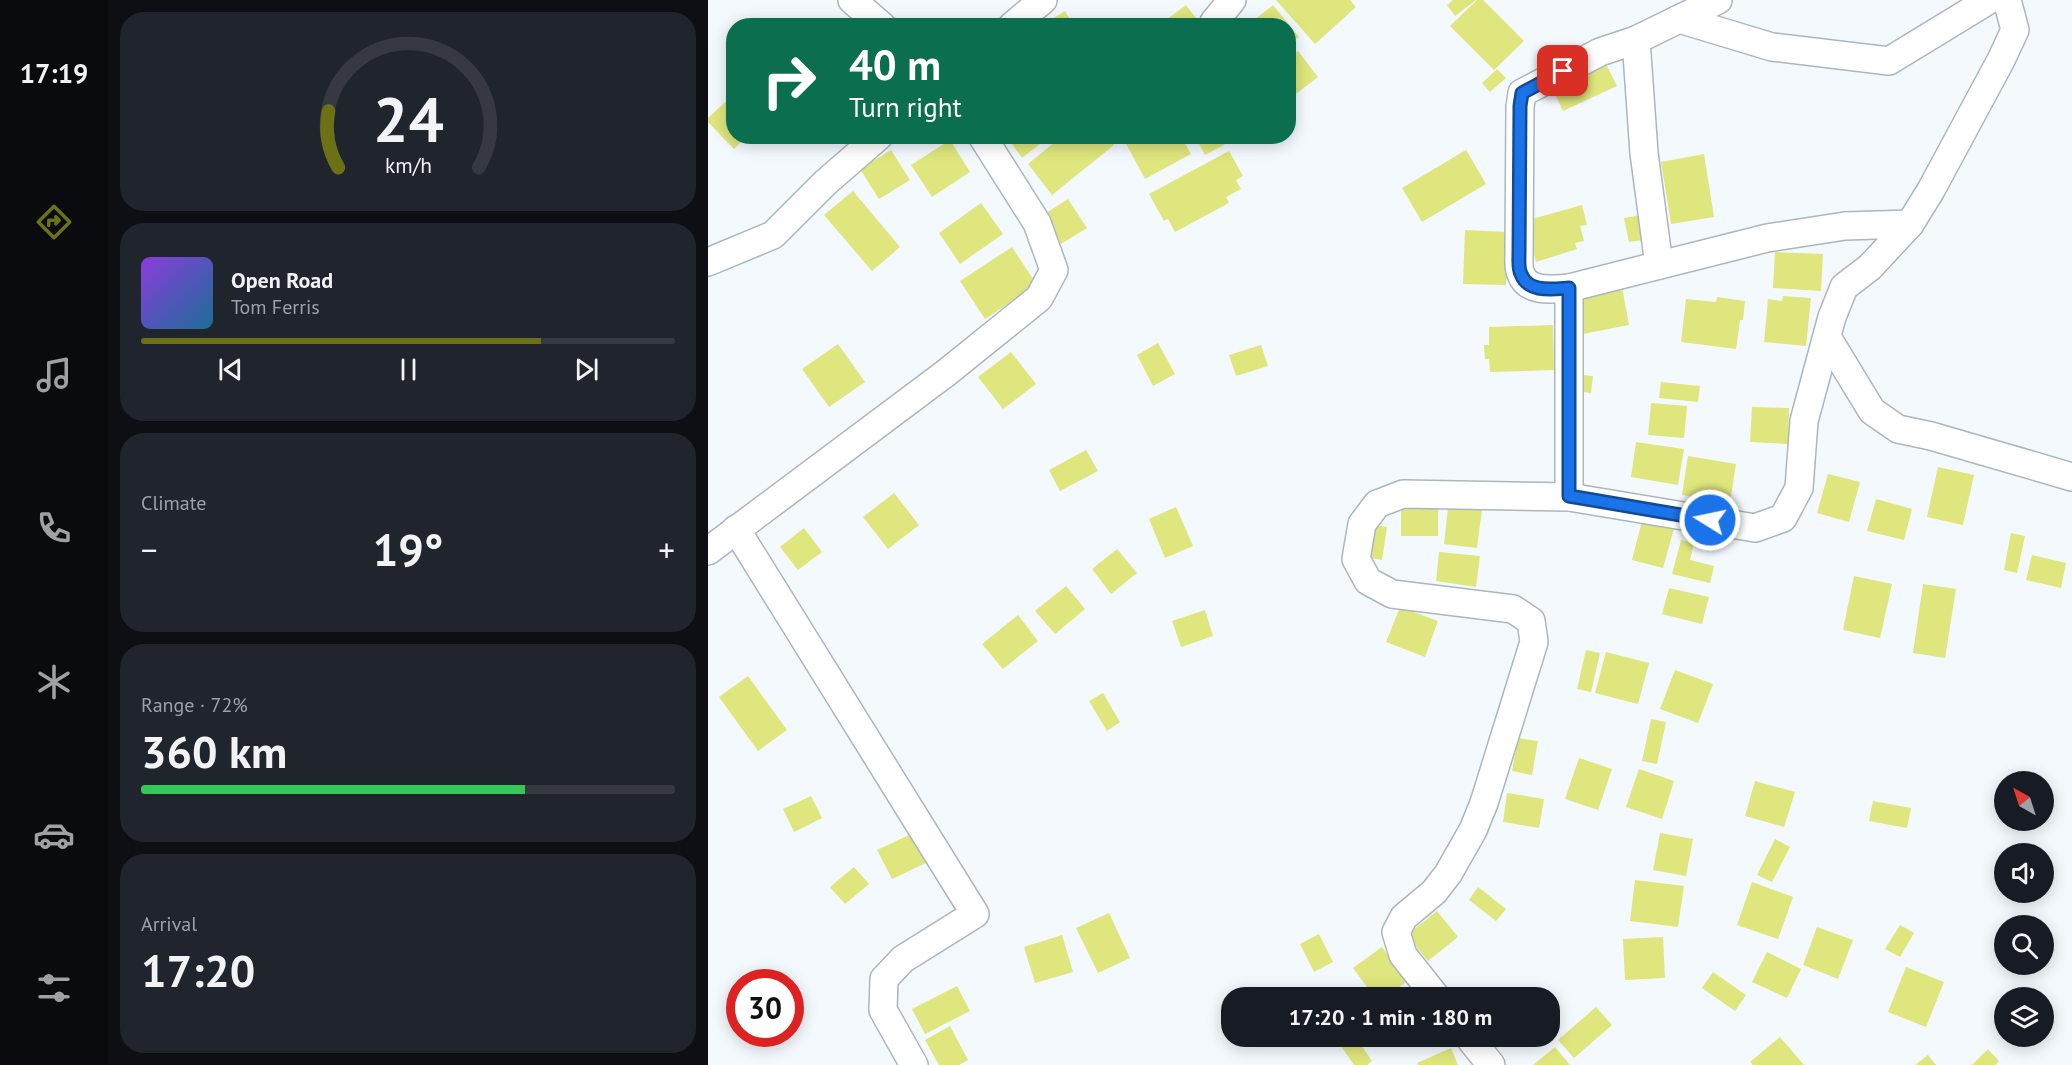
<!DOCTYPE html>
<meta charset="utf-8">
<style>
:root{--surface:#171b24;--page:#20242c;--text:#f1f3f6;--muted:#9ea1a6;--line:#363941;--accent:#6c7116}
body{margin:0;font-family:"PT Sans",sans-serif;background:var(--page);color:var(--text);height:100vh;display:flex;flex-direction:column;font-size:22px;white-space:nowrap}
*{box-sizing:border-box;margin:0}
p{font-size:20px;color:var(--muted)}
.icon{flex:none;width:33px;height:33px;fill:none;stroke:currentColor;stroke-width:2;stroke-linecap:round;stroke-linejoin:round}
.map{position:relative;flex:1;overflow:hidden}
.panel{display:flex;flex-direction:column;gap:12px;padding:12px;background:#0d0f14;width:600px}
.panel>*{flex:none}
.top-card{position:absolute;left:18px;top:18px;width:570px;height:126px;border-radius:24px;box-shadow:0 3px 15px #0003;background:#0b6e4f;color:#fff;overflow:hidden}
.needle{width:39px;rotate:321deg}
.tools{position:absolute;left:1286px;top:771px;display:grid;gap:12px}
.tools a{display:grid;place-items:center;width:60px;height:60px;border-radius:50%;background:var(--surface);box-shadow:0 3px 15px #0003;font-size:30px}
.speed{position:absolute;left:18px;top:969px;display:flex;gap:12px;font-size:30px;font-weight:700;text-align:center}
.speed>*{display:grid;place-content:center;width:78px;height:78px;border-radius:50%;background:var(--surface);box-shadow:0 3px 15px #0003;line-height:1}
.speed .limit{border:9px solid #d22;background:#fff;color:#111}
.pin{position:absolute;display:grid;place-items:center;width:51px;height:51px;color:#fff;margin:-26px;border-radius:12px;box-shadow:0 3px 9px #0006}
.me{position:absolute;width:66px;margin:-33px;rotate:280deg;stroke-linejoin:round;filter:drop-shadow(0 0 4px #0008)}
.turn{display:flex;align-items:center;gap:21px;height:126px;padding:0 24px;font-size:27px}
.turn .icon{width:78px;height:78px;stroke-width:2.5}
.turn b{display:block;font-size:42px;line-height:51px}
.big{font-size:45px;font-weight:600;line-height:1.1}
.panel .tile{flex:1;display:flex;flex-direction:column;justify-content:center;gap:9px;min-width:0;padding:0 21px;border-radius:24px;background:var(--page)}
.panel .dial{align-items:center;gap:0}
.dial svg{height:156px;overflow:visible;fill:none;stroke:var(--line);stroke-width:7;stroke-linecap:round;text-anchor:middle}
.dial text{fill:var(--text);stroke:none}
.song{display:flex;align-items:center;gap:18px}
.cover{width:72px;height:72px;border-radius:9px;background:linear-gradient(135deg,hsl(270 70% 55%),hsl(200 70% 35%))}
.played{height:6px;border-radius:3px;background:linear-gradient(90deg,var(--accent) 75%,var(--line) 75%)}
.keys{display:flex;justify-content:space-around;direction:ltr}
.heat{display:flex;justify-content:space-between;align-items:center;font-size:33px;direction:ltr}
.charge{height:9px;border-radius:4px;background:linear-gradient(90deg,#34c759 72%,var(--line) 0)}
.trip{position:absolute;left:513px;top:987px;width:339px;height:60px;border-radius:24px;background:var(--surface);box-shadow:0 3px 15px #0003;font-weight:600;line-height:60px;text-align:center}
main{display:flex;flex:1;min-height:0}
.tab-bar{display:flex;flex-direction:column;width:108px;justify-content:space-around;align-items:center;background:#090b0e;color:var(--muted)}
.tab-bar .icon{width:42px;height:42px}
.tab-bar .selected{color:var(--accent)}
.tab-bar b{font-size:27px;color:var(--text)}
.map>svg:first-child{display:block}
</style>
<main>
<nav class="tab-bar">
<b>17:19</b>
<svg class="icon selected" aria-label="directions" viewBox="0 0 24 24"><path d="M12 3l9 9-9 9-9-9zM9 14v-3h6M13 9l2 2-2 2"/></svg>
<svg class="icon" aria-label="music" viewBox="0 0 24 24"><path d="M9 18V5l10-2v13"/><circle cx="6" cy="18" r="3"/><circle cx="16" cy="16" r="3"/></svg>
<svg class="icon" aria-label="phone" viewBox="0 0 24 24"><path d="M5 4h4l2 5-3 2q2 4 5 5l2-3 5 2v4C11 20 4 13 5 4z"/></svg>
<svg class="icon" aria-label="climate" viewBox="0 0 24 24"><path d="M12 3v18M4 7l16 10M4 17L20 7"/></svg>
<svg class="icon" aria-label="car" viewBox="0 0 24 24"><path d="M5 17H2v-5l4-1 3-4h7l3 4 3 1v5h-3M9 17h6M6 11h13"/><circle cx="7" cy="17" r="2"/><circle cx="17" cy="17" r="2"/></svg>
<svg class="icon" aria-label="filters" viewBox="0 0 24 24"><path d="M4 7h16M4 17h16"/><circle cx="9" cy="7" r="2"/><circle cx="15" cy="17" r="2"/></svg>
</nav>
<section class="panel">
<div class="tile dial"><svg viewBox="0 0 100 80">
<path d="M14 69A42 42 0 1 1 86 69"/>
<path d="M14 69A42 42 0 0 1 9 40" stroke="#6c7116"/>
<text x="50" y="56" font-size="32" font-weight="700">24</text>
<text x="50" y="72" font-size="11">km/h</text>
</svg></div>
<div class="tile">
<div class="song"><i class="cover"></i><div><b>Open Road</b><p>Tom Ferris</p></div></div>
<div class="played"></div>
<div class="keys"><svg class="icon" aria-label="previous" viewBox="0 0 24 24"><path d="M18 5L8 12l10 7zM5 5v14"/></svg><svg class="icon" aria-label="pause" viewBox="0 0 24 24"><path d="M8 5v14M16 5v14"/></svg><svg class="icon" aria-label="next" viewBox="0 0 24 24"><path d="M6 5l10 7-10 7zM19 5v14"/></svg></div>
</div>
<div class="tile"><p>Climate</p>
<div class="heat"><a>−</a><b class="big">19°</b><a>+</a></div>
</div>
<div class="tile"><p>Range · 72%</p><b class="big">360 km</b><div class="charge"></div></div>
<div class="tile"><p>Arrival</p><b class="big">17:20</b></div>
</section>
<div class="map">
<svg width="1364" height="1065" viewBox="0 0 1364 1065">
<rect width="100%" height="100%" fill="#f4f9fd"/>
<g fill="#dfe67d">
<polygon points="568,0 642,0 648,7 607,44"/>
<polygon points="745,0 768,0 747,16 739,5"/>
<polygon points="769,0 775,0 816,41 786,70 742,26"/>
<polygon points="478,5 491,22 485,26 450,26"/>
<polygon points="565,5 591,37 580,45 580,26 539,26"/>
<polygon points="357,11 366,26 333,26"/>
<polygon points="590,51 610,77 580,100 580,58"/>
<polygon points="895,58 909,86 855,111 842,83"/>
<polygon points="789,69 798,78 782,92 774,83"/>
<polygon points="26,94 26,136 39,136 26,149 0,122 0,118"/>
<polygon points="298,136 342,136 314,158"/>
<polygon points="354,136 400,136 406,145 344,195 320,164"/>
<polygon points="421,136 473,136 483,154 437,179 416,140"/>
<polygon points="487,136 521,136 523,141 497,155"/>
<polygon points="242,140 262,172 224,197 203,165"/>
<polygon points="183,150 202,180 171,199 152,169"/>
<polygon points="758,150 778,184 714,222 694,188"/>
<polygon points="521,151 535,176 528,180 533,189 518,197 521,203 467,232 460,219 456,221 441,194"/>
<polygon points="996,154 1006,217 963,224 953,162"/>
<polygon points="145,191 192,247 164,271 116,215"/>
<polygon points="360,199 379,228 353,244 335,215"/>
<polygon points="273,203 295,234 252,264 231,233"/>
<polygon points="874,205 879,225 872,226 876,241 867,243 869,249 828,262 817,221"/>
<polygon points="938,214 942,239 921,242 916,218"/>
<polygon points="757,230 800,232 798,285 755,284"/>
<polygon points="304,247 329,285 277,319 252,281"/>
<polygon points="1067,252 1115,254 1113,291 1065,288"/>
<polygon points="914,287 921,325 875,334 869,296"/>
<polygon points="1075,296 1103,298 1098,346 1056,342 1060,299 1074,301"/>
<polygon points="1009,297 1037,301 1035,320 1032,320 1028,349 973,342 978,299 1008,302"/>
<polygon points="845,325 846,370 782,372 781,359 777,359 776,345 781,345 781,327"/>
<polygon points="450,343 467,374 445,386 429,355"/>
<polygon points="130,344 157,382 121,407 94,369"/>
<polygon points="553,345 560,366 528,376 521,355"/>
<polygon points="303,352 328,384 295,409 270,377"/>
<polygon points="866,374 885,376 883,393 865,391"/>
<polygon points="953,382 992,386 990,402 951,398"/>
<polygon points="943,403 979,406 976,438 940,435"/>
<polygon points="1044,407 1081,408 1080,444 1042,442"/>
<polygon points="928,442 976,449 970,485 923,477"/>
<polygon points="378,450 390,471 352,491 341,470"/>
<polygon points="980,456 1028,464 1022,503 974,495"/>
<polygon points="1230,467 1266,475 1255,525 1219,517"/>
<polygon points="1120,474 1152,482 1141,522 1109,513"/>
<polygon points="186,493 211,525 180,549 155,517"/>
<polygon points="741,499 775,502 769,548 736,544"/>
<polygon points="1168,499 1204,509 1196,540 1159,531"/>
<rect x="693" y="504" width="37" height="32"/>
<polygon points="468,507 485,546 457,558 441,519"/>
<polygon points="935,517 967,525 955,568 924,560"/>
<polygon points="661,524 679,527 674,560 656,557"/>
<polygon points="96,528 114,552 90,570 72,547"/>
<polygon points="1303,533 1317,536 1309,573 1296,570"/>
<polygon points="973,540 986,543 982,560 1006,566 1002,583 964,574"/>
<polygon points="409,549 429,573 403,594 384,569"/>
<polygon points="731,552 772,556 768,587 728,581"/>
<polygon points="1324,555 1358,563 1353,588 1318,580"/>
<polygon points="1146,576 1184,584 1172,638 1135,630"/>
<polygon points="1215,584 1248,589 1237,658 1205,653"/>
<polygon points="358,586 377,609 347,634 327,611"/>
<polygon points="961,588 1001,597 994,624 954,614"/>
<polygon points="692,607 730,621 717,657 678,642"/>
<polygon points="497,610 505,636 473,647 464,621"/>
<polygon points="310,615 330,641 295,669 274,644"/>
<polygon points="878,650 892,653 883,692 869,689"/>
<polygon points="898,652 941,663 930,704 887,693"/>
<polygon points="967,670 1005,684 990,723 952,709"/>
<polygon points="40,676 79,730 50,751 11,697"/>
<polygon points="395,693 412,722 399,731 381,701"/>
<polygon points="943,719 958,722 949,764 934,761"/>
<polygon points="810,738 830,741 824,775 804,771"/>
<polygon points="871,758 904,769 890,810 857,799"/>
<polygon points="931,769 966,781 954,819 918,807"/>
<polygon points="1047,781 1087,792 1076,827 1037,816"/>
<polygon points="799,793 836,799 831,828 795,822"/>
<polygon points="103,796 114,818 86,832 75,809"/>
<polygon points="1165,801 1203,808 1199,828 1161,821"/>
<polygon points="952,833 985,839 978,876 945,870"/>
<polygon points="203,834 218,863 184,879 169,850"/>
<polygon points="1067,839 1082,847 1064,882 1049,875"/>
<polygon points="146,867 161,884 137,904 122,887"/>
<polygon points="927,880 976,886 970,927 922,921"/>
<polygon points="1044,882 1085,897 1070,939 1029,925"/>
<polygon points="770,887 798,909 788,921 761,900"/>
<polygon points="729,911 750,937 720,961 699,935"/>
<polygon points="401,913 422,958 390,973 368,928"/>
<polygon points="1192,925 1206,933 1192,957 1177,949"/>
<polygon points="1109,927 1145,940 1130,979 1095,965"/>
<polygon points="611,934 625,962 606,972 592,944"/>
<polygon points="354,935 365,972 327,983 316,947"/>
<polygon points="955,937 957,978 917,980 915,939"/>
<polygon points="674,947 699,981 677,998 667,998 645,968"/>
<polygon points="1059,952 1093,969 1079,998 1044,982"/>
<polygon points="1198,967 1236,982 1218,1027 1180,1012"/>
<polygon points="1005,972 1038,995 1027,1011 994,988"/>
<polygon points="249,986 262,1011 217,1034 204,1009"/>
<polygon points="888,1007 904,1025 866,1058 850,1040"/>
<polygon points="242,1026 260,1060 251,1065 231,1065 217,1040"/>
<polygon points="626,1036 647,1036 664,1061 659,1065 646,1065"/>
<polygon points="689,1036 706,1036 697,1045"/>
<polygon points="1072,1037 1096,1065 1045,1065 1042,1062"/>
<polygon points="847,1047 862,1065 825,1065"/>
<polygon points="743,1048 750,1065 710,1065 709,1063"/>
<polygon points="1280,1049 1291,1061 1287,1065 1264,1065"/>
<polygon points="1220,1055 1228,1065 1207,1065"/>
</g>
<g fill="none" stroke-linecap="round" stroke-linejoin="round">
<defs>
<g id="street">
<polyline points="144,0 174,26"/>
<polyline points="971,19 1064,47 1181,61 1281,0"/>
<polyline points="304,26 335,0"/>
<polyline points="506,26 506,22 524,0"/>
<polyline points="928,40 936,153 951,265"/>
<polyline points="0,262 65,235 117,183 171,136"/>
<path d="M861 288C844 289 820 293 813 274 810 268 811 260 811 254L812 107 814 93 892 52 928 40 1010 0"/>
<polyline points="1119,337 1164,411 1190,429 1223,436 1364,477"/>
<polyline points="861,497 861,288 1059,238 1137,226 1202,224"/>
<polyline points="28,529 267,914 195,959 176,979 175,1010 206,1065"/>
<polyline points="0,551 238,373 331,298 346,270 329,223 274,136"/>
<polyline points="729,998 695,955 688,932 696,917 726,892 740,874 765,830 776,803 826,642 823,621 805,609 684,594 660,581 648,559 654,524 669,504 695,494 861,497 1047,528 1075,518 1091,488 1096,421 1124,317 1136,287 1162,267 1202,224 1223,190 1293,60 1307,30 1299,0"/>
<polyline points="760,1036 783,1065"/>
</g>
</defs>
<use href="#street" stroke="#aab6c0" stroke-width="30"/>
<use href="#street" stroke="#fff" stroke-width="27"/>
</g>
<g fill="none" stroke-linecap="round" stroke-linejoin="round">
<defs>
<path id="route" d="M855 71 814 93 812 106 811 254C811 260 810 268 813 274 820 293 844 289 861 288V496L1002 520"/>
</defs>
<use href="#route" stroke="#114b97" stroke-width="15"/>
<use href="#route" stroke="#1a73e8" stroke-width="10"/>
</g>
</svg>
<div class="tools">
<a><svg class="needle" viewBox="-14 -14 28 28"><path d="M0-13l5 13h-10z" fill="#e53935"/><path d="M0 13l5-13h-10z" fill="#9ea1a6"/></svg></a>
<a><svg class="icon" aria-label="sound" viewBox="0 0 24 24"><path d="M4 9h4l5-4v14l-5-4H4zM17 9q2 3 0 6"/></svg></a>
<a><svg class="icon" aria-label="search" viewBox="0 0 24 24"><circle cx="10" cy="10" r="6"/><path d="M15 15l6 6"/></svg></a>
<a><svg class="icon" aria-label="layers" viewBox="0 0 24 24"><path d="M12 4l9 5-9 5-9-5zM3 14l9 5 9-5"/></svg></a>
</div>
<div class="speed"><div class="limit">30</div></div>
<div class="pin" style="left:855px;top:71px;background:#d93025"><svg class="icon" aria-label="arrive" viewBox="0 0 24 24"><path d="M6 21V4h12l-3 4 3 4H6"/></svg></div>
<svg class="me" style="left:1002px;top:520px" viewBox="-20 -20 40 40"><circle r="17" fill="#1a73e8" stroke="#fff" stroke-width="3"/><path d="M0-11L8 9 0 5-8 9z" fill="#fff"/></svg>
<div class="trip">17:20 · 1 min · 180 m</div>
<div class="top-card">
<div class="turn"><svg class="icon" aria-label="right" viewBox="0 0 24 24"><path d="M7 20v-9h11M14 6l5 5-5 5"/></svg><div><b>40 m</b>Turn right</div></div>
</div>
</div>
</main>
